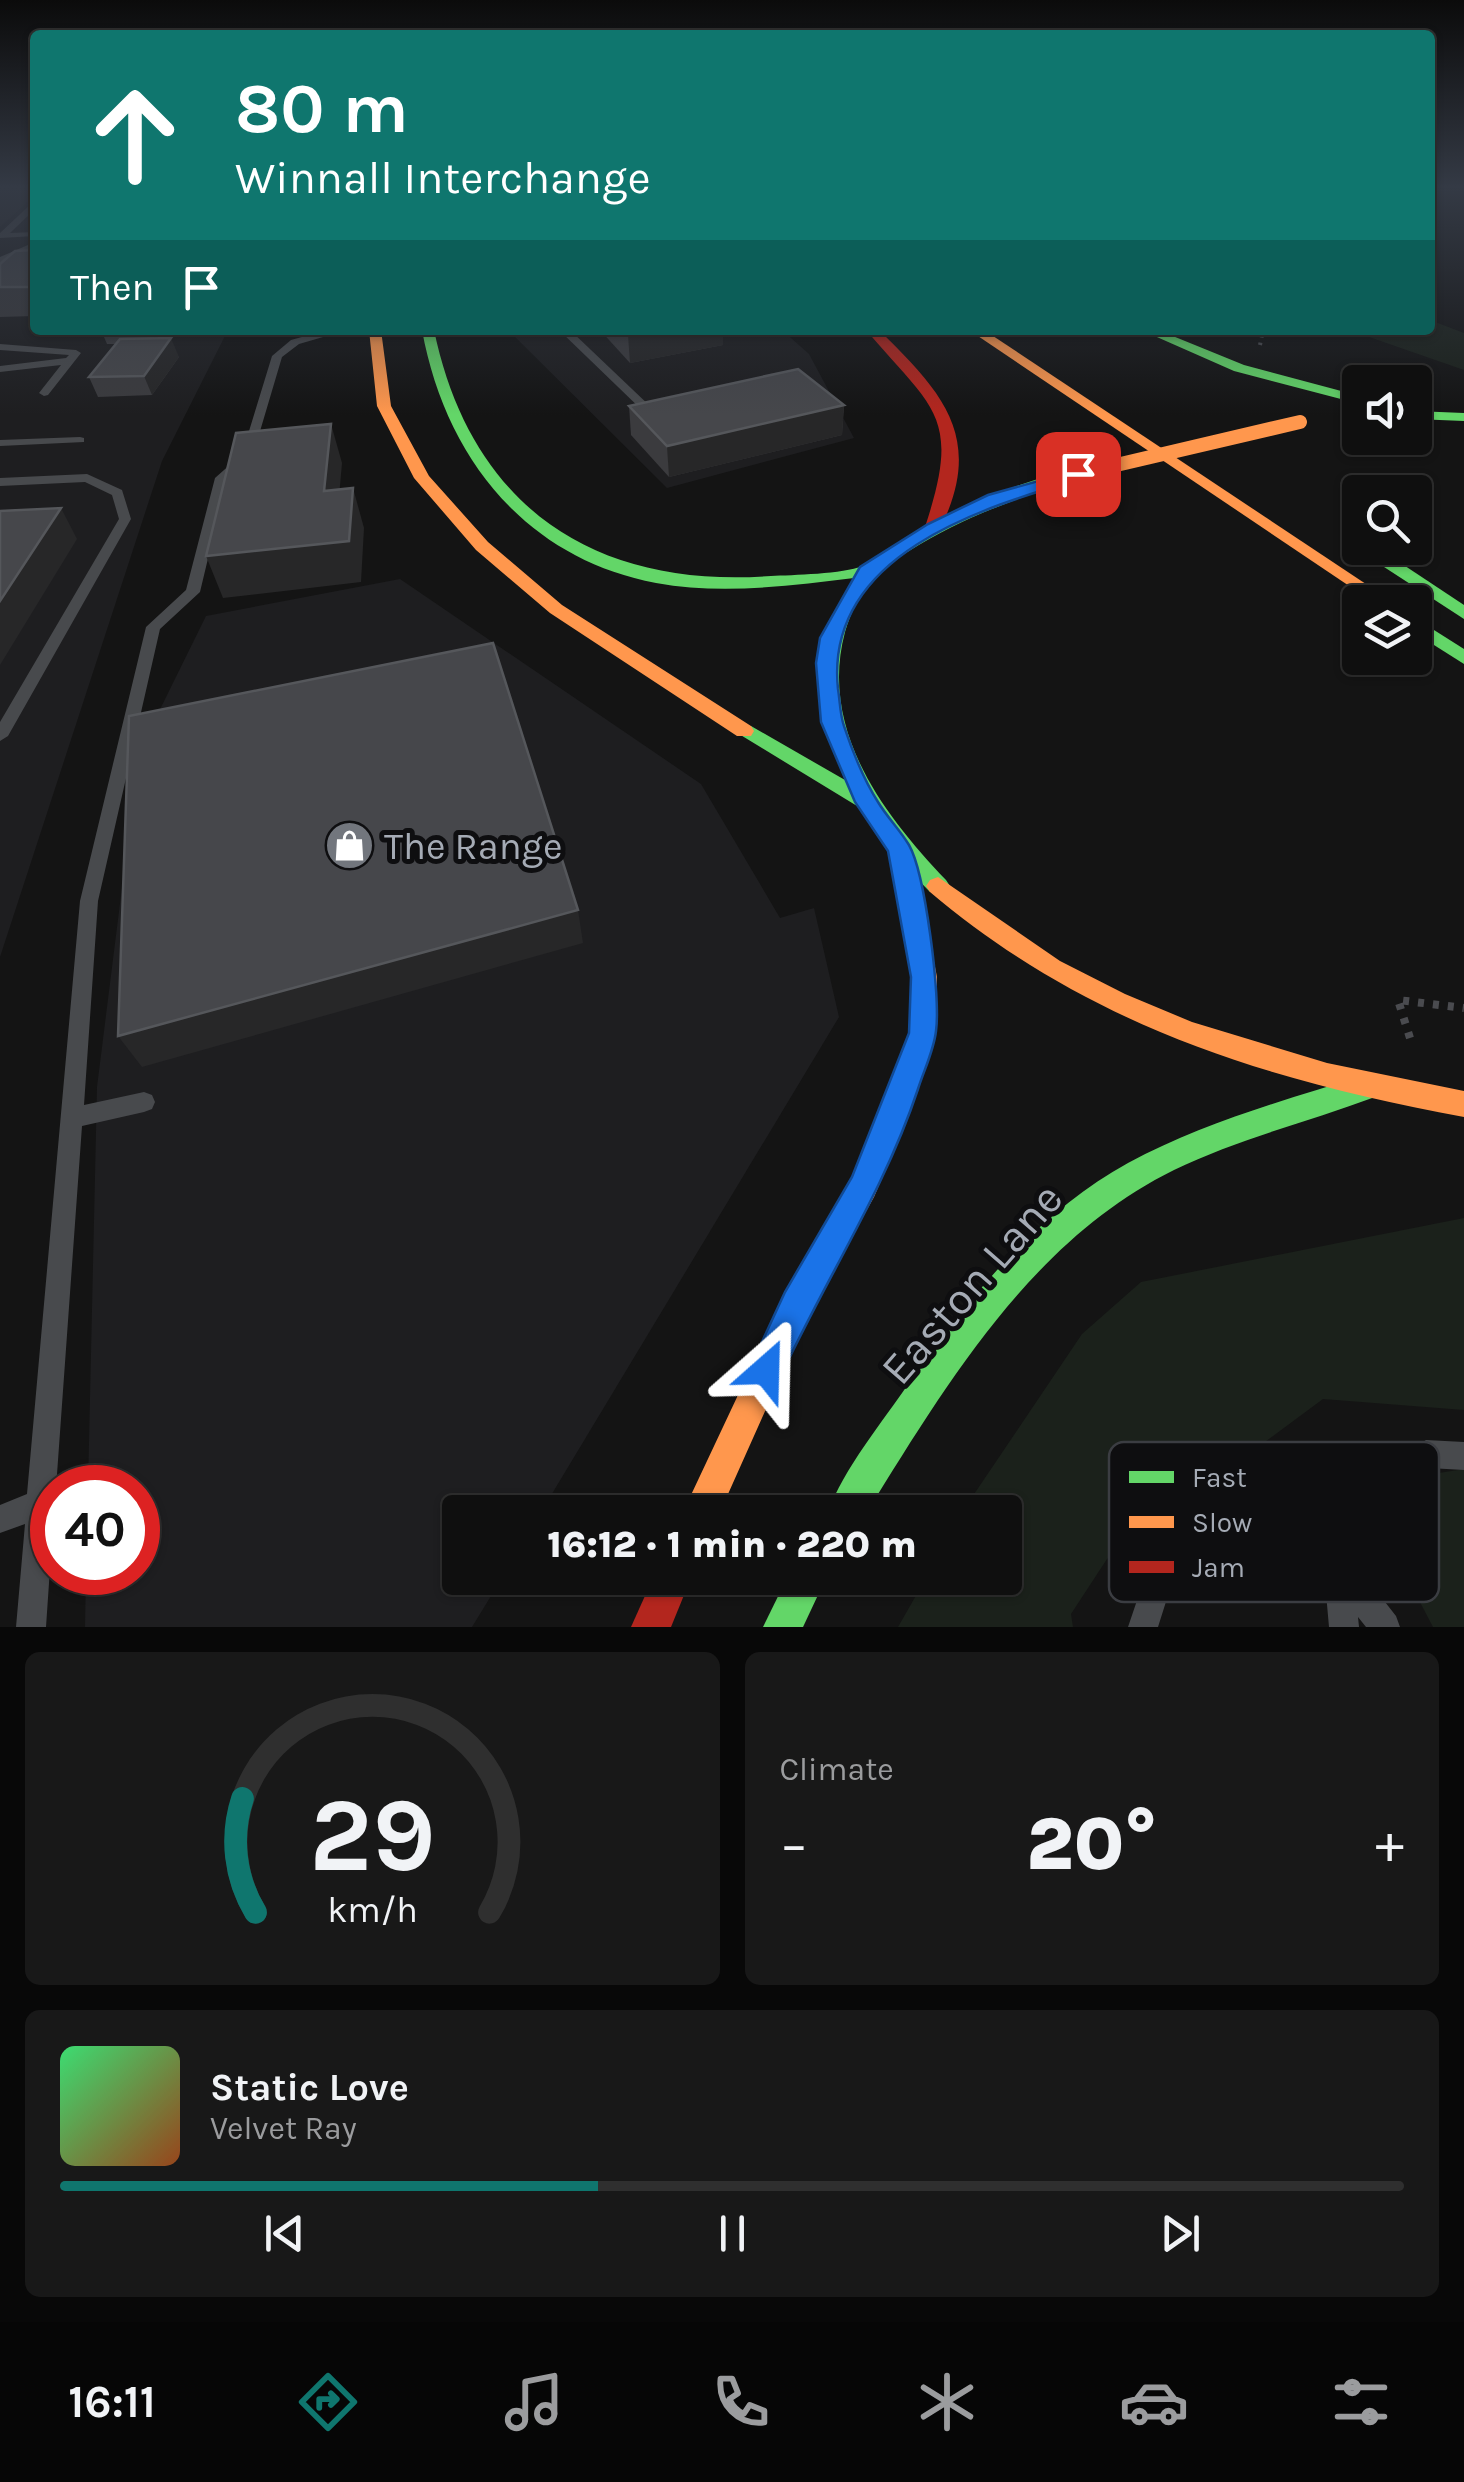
<!DOCTYPE html>
<meta charset="utf-8">
<style>
:root{--surface:#0f0f0f;--page:#181818;--text:#f1f3f6;--muted:#9b9c9e;--line:#2f2f2f;--accent:#0f766e}
body{margin:0;font-family:Karla,sans-serif;background:var(--page);color:var(--text);height:100vh;display:flex;flex-direction:column;font-size:38px;white-space:nowrap}
*{box-sizing:border-box;margin:0}
p{font-size:32px;color:var(--muted)}
.icon{flex:none;width:55px;height:55px;fill:none;stroke:currentColor;stroke-width:2;stroke-linecap:round;stroke-linejoin:round}
.map{position:relative;height:1627px;overflow:hidden}
.panel{display:flex;flex-direction:column;gap:25px;padding:25px;background:#080808;flex:1}
.panel>*{flex:none}
.guide{position:absolute;left:30px;top:30px;width:1405px;height:305px;border-radius:10px;box-shadow:0 2px 8px #0004,0 0 0 2px var(--line);background:#0f766e;color:#fff;overflow:hidden}
.buttons{position:absolute;left:1342px;top:365px;display:grid;gap:20px}
.buttons a{display:grid;place-items:center;width:90px;height:90px;border-radius:10px;background:var(--surface);box-shadow:0 2px 8px #0004,0 0 0 2px var(--line);font-size:50px}
.speed{position:absolute;left:30px;top:1465px;display:flex;gap:20px;font-size:50px;font-weight:700;text-align:center}
.speed>*{display:grid;place-content:center;width:130px;height:130px;border-radius:50%;background:var(--surface);box-shadow:0 2px 8px #0004,0 0 0 2px var(--line);line-height:1}
.speed .limit{border:15px solid #d22;background:#fff;color:#111}
.pin{position:absolute;display:grid;place-items:center;width:85px;height:85px;color:#fff;margin:-42px;border-radius:20px;box-shadow:0 5px 15px #0006}
.me{position:absolute;width:110px;margin:-55px;rotate:25deg;stroke-linejoin:round;filter:drop-shadow(0 0 8px #0008)}
.turn{display:flex;align-items:center;gap:35px;height:210px;padding:0 40px;font-size:45px}
.turn .icon{width:130px;height:130px;stroke-width:2.5}
.turn b{display:block;font-size:70px;line-height:85px}
.then{display:flex;align-items:center;height:95px;padding:0 40px;background:#0003;gap:20px;font-size:38px}
.big{font-size:75px;font-weight:800;line-height:1.1}
.panel .card{flex:1;display:flex;flex-direction:column;justify-content:center;gap:15px;min-width:0;padding:0 35px;border-radius:15px;background:var(--page)}
.panel .dial{align-items:center;gap:0}
.dial svg{height:260px;overflow:visible;fill:none;stroke:var(--line);stroke-width:7;stroke-linecap:round;text-anchor:middle}
.dial text{fill:var(--text);stroke:none}
.song{display:flex;align-items:center;gap:30px}
.cover{width:120px;height:120px;border-radius:15px;background:linear-gradient(135deg,hsl(140 70% 55%),hsl(20 70% 35%))}
.played{height:10px;border-radius:5px;background:linear-gradient(90deg,var(--accent) 40%,var(--line) 40%)}
.keys{display:flex;justify-content:space-around;direction:ltr}
.heat{display:flex;justify-content:space-between;align-items:center;font-size:55px;direction:ltr}
.panel .tiles{flex:1;display:grid;gap:25px;grid-template-columns:1fr 1fr}
.card:last-child{grid-column:span 2}
.trip{position:absolute;left:442px;top:1495px;width:580px;height:100px;border-radius:10px;background:var(--surface);box-shadow:0 2px 8px #0004,0 0 0 2px var(--line);font-weight:800;line-height:100px;text-align:center}
.tabs{display:flex;height:160px;justify-content:space-around;align-items:center;background:#060606;color:var(--muted)}
.tabs .icon{width:70px;height:70px}
.tabs .selected{color:var(--accent)}
.tabs b{font-size:45px;color:var(--text)}
.map>svg:first-child{display:block}
</style>
<div class="map">
<svg width="1464" height="1627" viewBox="0 0 1464 1627">
<rect width="100%" height="100%" fill="#141414"/>
<g fill="#1e1e20">
<polygon points="0,187 35,187 35,330 228,330 162,461 0,957"/>
<polygon points="508,330 782,330 809,354 854,438 667,488"/>
<polygon points="400,579 701,784 780,918 814,908 839,1017 541,1512 460,1512 460,1578 502,1578 472,1627 85,1627 86,1573 138,1572 138,1488 88,1487 97,1087 139,752 206,616"/>
</g>
<g fill="#1b211b">
<polygon points="1430,320 1464,333 1464,370 1349,330 1430,330"/>
<polygon points="1464,1218 1464,1410 1323,1399 1107,1559 1071,1614 1073,1627 898,1627 926,1578 1005,1578 1005,1512 962,1512 1082,1334 1141,1282"/>
<polygon points="1464,1469 1464,1627 1433,1627 1375,1516 1407,1478"/>
</g>
<g fill="none" stroke-linecap="round" stroke-linejoin="round">
<g stroke="#4a4b4f" stroke-width="4" stroke-dasharray="2.5 5" stroke-linecap="butt">
<polyline points="1260,345 1263,330"/>
<polyline points="1376,377 1418,382"/>
</g>
<polyline stroke="#4a4b4f" stroke-width="8" stroke-dasharray="6 9" stroke-linecap="butt" points="1410,1038 1398,1000 1464,1008"/>
<g fill="#484a4d" fill-rule="evenodd">
<polygon points="32,203 35,203 35,209 10,233 35,232 35,236 0,238 0,233"/>
<polygon points="327,330 330,331 330,335 299,344 282,357 253,455 227,479 200,592 160,629 98,901 84,1105 144,1092 152,1095 155,1102 152,1109 144,1112 82,1126 56,1488 52,1488 52,1539 46,1627 16,1627 25,1524 0,1533 0,1505 27,1494 80,901 146,627 186,590 215,478 242,454 272,356 291,340"/>
<polygon points="559,330 570,330 653,409 653,413 645,413"/>
<polygon points="0,344 76,350 81,353 48,395 44,396 39,393 61,365 0,372 0,366 66,358 69,355 0,350"/>
<polygon points="80,437 84,438 84,442 0,446 0,440"/>
<polygon points="87,474 122,490 131,519 8,736 0,741 0,722 119,519 112,495 85,482 0,486 0,478"/>
<polygon points="1426,1440 1464,1442 1464,1470 1429,1468 1389,1494 1356,1565 1396,1616 1400,1627 1366,1627 1358,1617 1359,1627 1329,1627 1325,1582 1209,1575 1170,1589 1158,1627 1128,1627 1148,1568 1209,1545 1331,1553 1369,1474"/>
</g>
<polygon fill="#484a4d" fill-rule="evenodd" points="35,242 35,254 0,270 0,257"/>
<g fill="#63d668" fill-rule="evenodd">
<path d="M422 330H434C471 507 594 589 771 576 792 575 844 574 862 566 879 559 897 543 913 534 946 515 1049 466 1084 471V477C1022 496 963 517 909 551 898 558 886 563 877 572 862 587 851 612 845 632 819 729 882 813 946 880L950 886 946 892H930L899 860 862 809 734 731 737 726H751L845 780C811 700 807 653 854 578 789 586 721 595 656 583 524 558 445 456 422 330Z"/>
<polygon points="1141,330 1158,330 1244,365 1360,396 1360,404 1234,371"/>
<polygon points="1415,411 1464,413 1464,421 1415,419"/>
<polygon points="1360,546 1378,548 1464,605 1464,619 1361,552"/>
<polygon points="1415,618 1464,649 1464,664 1415,633"/>
<path d="M1365 1075 1375 1079 1379 1088 1375 1097C1308 1122 1238 1139 1174 1170 1032 1240 947 1383 867 1512H828C843 1470 883 1421 909 1383 968 1298 1036 1214 1128 1163 1202 1123 1285 1100 1365 1075Z"/>
<polygon points="787,1578 826,1578 803,1627 763,1627"/>
</g>
<g fill="#ff974d" fill-rule="evenodd">
<polygon points="369,330 381,330 391,406 429,476 488,542 562,605 751,726 754,731 751,736 737,736 550,613 476,550 414,478 377,406"/>
<polygon points="969,330 984,330 1393,602 1373,602"/>
<polygon points="900,841 908,844 912,850 937,977 936,1033 909,1115 874,1197 808,1315 720,1512 683,1512 786,1293 852,1177 881,1115 910,1033 911,977 888,850 892,844"/>
<path d="M938 877 1060 961 1125 994 1192 1022 1327 1063 1464 1091V1117C1265 1080 1087 1025 930 892L926 886 930 880Z"/>
</g>
<g fill="#b3261e" fill-rule="evenodd">
<path d="M866 330H879C943 393 986 438 939 531H927L925 527C962 415 934 410 866 330Z"/>
<polygon points="653,1578 691,1578 671,1627 631,1627"/>
</g>
<polyline stroke="#ff974d" stroke-width="14" points="1095,470 1300,422"/>
<polyline stroke="#ff974d" stroke-width="18" points="1078,474 1106,467"/>
</g>
<g fill="#3b3b3e">
<polygon points="35,250 35,316 0,317 0,264"/>
<polygon points="101,330 166,330 160,338 179,357 152,395 98,397 89,377 116,344 107,344"/>
<polygon points="600,330 723,330 723,345 630,363"/>
<polygon points="844,405 842,435 669,477 631,435 629,406"/>
</g>
<g fill="#272728">
<polygon points="0,187 35,187 35,195 0,227"/>
<polygon points="151,330 166,330 156,343"/>
<polygon points="654,330 723,330 723,345 630,363 628,335"/>
<polygon points="171,338 179,357 152,395 144,376"/>
<polygon points="844,405 842,435 669,477 667,446"/>
<polygon points="331,424 342,463 336,531 324,491"/>
<polygon points="353,488 364,528 361,582 223,598 206,556"/>
<polygon points="61,508 77,539 0,665 0,601"/>
<polygon points="578,910 583,943 142,1067 118,1036"/>
</g>
<g fill="#46474b" stroke="#55575b" stroke-width="2.5">
<polygon points="35,250 35,287 0,287 0,264 15,251"/>
<polygon points="623,330 654,330 628,335"/>
<polygon points="171,338 144,376 89,377 120,339"/>
<polygon points="798,369 844,405 667,446 629,406"/>
<polygon points="331,424 324,491 353,488 349,541 206,556 236,433"/>
<polygon points="61,508 0,601 0,511"/>
<polygon points="493,643 578,910 118,1036 129,716"/>
</g>
<linearGradient id="sky" x2="0" y2="1"><stop stop-color="#0b0b0b"/><stop offset="0.45" stop-color="#343a45"/><stop offset="1" stop-color="#343a45" stop-opacity="0"/></linearGradient>
<rect width="1464" height="415" fill="url(#sky)"/>
<path fill="#1a73e8" stroke="#114b97" stroke-width="2.5" d="M1078 470 1083 471V478C981 508 824 555 838 689 840 701 840 715 844 726 852 750 864 780 878 802 887 817 900 830 909 845 925 873 941 997 936 1031 934 1050 924 1070 918 1089 884 1192 823 1283 778 1382L766 1387 754 1382 749 1370 785 1292 852 1177 909 1033 911 977 888 851 855 802 821 722 816 663 820 638 860 567 928 524 988 495Z"/>
<defs>
<symbol id="shop-disc" viewBox="-11 -11 22 22"><circle r="9.5" fill="#72767d" stroke="#0e0e10"/><path d="M-5-2.5h2.3a2.7 3.5 0 0 1 5.4 0H5L5.5 6h-11ZM-1.5-2.5h3a1.5 2.3 0 0 0-3 0Z" fill="#fff"/></symbol>
</defs>
<g fill-rule="evenodd">
<use href="#shop-disc" x="322" y="818" width="55" height="55"/>
</g>
<g text-anchor="middle" stroke-width="10" stroke-linejoin="round" paint-order="stroke">
<g font-size="38" fill="#a5abb5" stroke="#0e0e10" text-anchor="start">
<text x="384" y="859">The Range</text>
</g>
<g font-size="45" fill="#a5abb5" stroke="#0e0e10">
<text transform="translate(971 1283) rotate(-49)" y="16">Easton Lane</text>
</g>
</g>
<rect x="1109" y="1442" width="330" height="160" rx="15" fill="#0e0e10" stroke="#3b3d42" stroke-width="2.5"/>
<rect x="1129" y="1471" width="45" height="12" fill="#63d668"/>
<rect x="1129" y="1516" width="45" height="12" fill="#ff974d"/>
<rect x="1129" y="1561" width="45" height="12" fill="#b3261e"/>
<g font-size="28" fill="#a5abb5">
<text x="1192" y="1487">Fast</text>
<text x="1192" y="1532">Slow</text>
<text x="1192" y="1577">Jam</text>
</g>
</svg>
<div class="buttons">
<a><svg class="icon" aria-label="sound" viewBox="0 0 24 24"><path d="M4 9h4l5-4v14l-5-4H4zM17 9q2 3 0 6"/></svg></a>
<a><svg class="icon" aria-label="search" viewBox="0 0 24 24"><circle cx="10" cy="10" r="6"/><path d="M15 15l6 6"/></svg></a>
<a><svg class="icon" aria-label="layers" viewBox="0 0 24 24"><path d="M12 4l9 5-9 5-9-5zM3 14l9 5 9-5"/></svg></a>
</div>
<div class="speed"><div class="limit">40</div></div>
<div class="pin" style="left:1078px;top:474px;background:#d93025"><svg class="icon" aria-label="arrive" viewBox="0 0 24 24"><path d="M6 21V4h12l-3 4 3 4H6"/></svg></div>
<svg class="me" style="left:766px;top:1370px" viewBox="-20 -20 40 40"><path d="M0-17L14 15 0 8-14 15z" fill="#1a73e8" stroke="#fff" stroke-width="4"/></svg>
<div class="trip">16:12 · 1 min · 220 m</div>
<div class="guide">
<div class="turn"><svg class="icon" aria-label="ahead" viewBox="0 0 24 24"><path d="M12 20V5M6 11l6-6 6 6"/></svg><div><b>80 m</b>Winnall Interchange</div></div>
<div class="then">Then<svg class="icon" aria-label="arrive" viewBox="0 0 24 24"><path d="M6 21V4h12l-3 4 3 4H6"/></svg></div>
</div>
</div>
<section class="panel">
<div class="tiles">
<div class="card dial"><svg viewBox="0 0 100 80">
<path d="M14 69A42 42 0 1 1 86 69"/>
<path d="M14 69A42 42 0 0 1 10 34" stroke="#0f766e"/>
<text x="50" y="56" font-size="32" font-weight="700">29</text>
<text x="50" y="72" font-size="11">km/h</text>
</svg></div>
<div class="card"><p>Climate</p>
<div class="heat"><a>−</a><b class="big">20°</b><a>+</a></div>
</div>
<div class="card">
<div class="song"><i class="cover"></i><div><b>Static Love</b><p>Velvet Ray</p></div></div>
<div class="played"></div>
<div class="keys"><svg class="icon" aria-label="previous" viewBox="0 0 24 24"><path d="M18 5L8 12l10 7zM5 5v14"/></svg><svg class="icon" aria-label="pause" viewBox="0 0 24 24"><path d="M8 5v14M16 5v14"/></svg><svg class="icon" aria-label="next" viewBox="0 0 24 24"><path d="M6 5l10 7-10 7zM19 5v14"/></svg></div>
</div>
</div>
</section>
<nav class="tabs">
<b>16:11</b>
<svg class="icon selected" aria-label="directions" viewBox="0 0 24 24"><path d="M12 3l9 9-9 9-9-9zM9 14v-3h6M13 9l2 2-2 2"/></svg>
<svg class="icon" aria-label="music" viewBox="0 0 24 24"><path d="M9 18V5l10-2v13"/><circle cx="6" cy="18" r="3"/><circle cx="16" cy="16" r="3"/></svg>
<svg class="icon" aria-label="phone" viewBox="0 0 24 24"><path d="M5 4h4l2 5-3 2q2 4 5 5l2-3 5 2v4C11 20 4 13 5 4z"/></svg>
<svg class="icon" aria-label="climate" viewBox="0 0 24 24"><path d="M12 3v18M4 7l16 10M4 17L20 7"/></svg>
<svg class="icon" aria-label="car" viewBox="0 0 24 24"><path d="M5 17H2v-5l4-1 3-4h7l3 4 3 1v5h-3M9 17h6M6 11h13"/><circle cx="7" cy="17" r="2"/><circle cx="17" cy="17" r="2"/></svg>
<svg class="icon" aria-label="filters" viewBox="0 0 24 24"><path d="M4 7h16M4 17h16"/><circle cx="9" cy="7" r="2"/><circle cx="15" cy="17" r="2"/></svg>
</nav>
